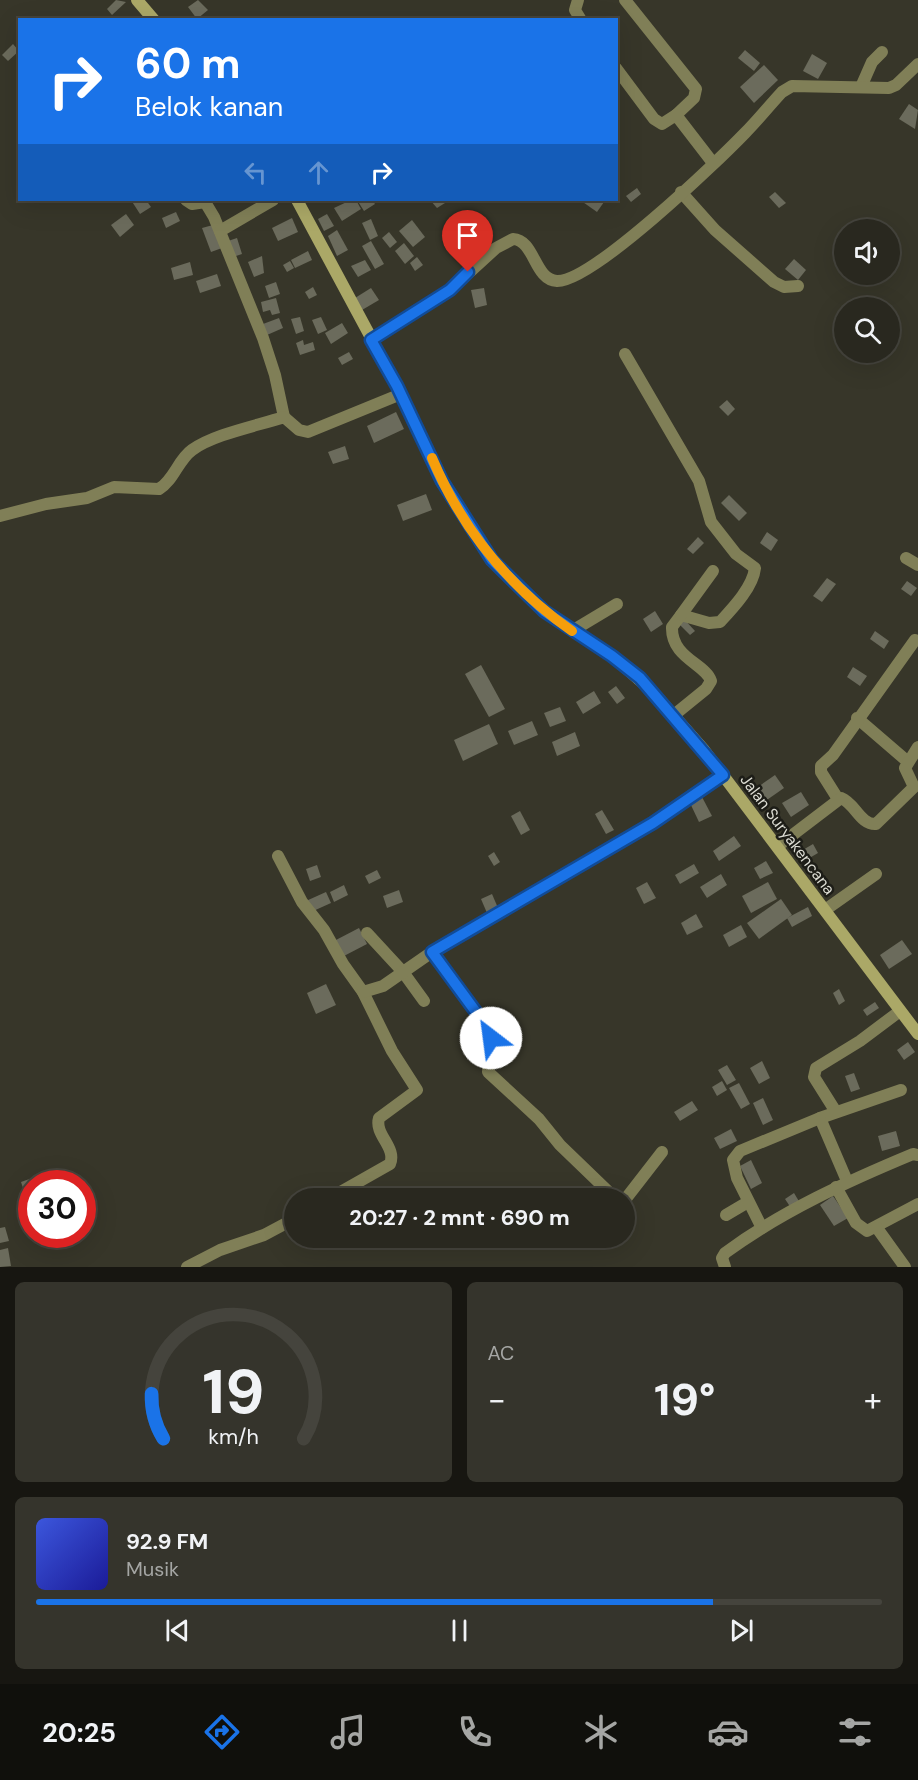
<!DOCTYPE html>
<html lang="id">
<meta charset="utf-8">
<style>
:root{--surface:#29281f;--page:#35342c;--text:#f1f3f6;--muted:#a5a6a4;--line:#45443d;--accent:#1a73e8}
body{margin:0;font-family:"DM Sans",sans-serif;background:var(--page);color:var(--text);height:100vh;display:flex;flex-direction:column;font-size:22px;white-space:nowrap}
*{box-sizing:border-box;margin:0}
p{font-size:20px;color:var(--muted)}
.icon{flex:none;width:33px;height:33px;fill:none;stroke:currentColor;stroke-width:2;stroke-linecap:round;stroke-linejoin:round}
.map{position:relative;height:1267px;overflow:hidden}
.drawer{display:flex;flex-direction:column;gap:15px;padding:15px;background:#171611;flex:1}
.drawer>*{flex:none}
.hud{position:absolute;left:18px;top:18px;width:600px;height:183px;border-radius:0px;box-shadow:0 6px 24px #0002,0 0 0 2px var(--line);background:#1a73e8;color:#fff;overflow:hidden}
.buttons{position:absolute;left:834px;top:219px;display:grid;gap:12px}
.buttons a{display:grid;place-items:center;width:66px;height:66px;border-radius:50%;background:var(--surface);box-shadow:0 6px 24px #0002,0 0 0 2px var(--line);font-size:30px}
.speed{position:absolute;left:18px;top:1170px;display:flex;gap:12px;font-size:30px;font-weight:700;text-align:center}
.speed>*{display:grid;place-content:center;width:78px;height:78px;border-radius:50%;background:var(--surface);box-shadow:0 6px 24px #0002,0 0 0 2px var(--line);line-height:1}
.speed .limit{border:9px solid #d22;background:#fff;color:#111}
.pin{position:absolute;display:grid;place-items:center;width:51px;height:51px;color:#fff;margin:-62px -26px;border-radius:50% 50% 50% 0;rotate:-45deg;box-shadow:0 0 6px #0007}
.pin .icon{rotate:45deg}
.me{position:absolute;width:66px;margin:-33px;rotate:330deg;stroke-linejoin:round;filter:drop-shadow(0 0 4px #0008)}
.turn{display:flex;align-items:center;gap:21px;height:126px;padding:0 18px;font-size:27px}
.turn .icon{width:78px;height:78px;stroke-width:2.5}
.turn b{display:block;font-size:42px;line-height:51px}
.lanes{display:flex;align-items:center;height:57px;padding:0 18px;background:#0003;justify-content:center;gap:30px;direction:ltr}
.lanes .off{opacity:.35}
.big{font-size:45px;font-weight:700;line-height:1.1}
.drawer .card{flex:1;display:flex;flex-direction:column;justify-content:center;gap:9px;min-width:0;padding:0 21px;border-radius:9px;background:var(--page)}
.drawer .dial{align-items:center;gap:0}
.dial svg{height:156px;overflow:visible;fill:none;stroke:var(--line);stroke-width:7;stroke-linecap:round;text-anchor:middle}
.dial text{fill:var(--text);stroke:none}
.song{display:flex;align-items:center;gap:18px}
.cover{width:72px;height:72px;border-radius:9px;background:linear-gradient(135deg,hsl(230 70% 55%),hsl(240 70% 35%))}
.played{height:6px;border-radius:3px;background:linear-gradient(90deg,var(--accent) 80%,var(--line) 80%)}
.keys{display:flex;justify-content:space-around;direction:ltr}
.heat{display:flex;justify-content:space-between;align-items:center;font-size:33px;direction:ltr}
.drawer .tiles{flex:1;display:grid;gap:15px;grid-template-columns:1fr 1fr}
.card:last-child{grid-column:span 2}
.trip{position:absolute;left:284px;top:1188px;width:351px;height:60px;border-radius:30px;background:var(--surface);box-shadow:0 6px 24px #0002,0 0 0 2px var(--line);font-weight:700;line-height:60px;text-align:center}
.tabs{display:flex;height:96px;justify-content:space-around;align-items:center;background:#10100c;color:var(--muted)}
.tabs .icon{width:42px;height:42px}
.tabs .on{color:var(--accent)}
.tabs b{font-size:27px;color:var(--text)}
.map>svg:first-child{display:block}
</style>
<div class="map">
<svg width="918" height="1267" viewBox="0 0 918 1267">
<rect width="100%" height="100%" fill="#373629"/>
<g fill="#6b6b5c">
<polygon points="116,0 126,2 112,15 107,9"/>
<polygon points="198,0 208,10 197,19 188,7"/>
<polygon points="13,44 19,51 8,61 2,55"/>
<polygon points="745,50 760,63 754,71 738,58"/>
<polygon points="812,54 827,63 818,79 803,71"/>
<polygon points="764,65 778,80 754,103 740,87"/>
<polygon points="909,104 918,110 915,129 899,119"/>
<polygon points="637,188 641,194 631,202 626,196"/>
<polygon points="775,192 786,203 779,208 769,197"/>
<polygon points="131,200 146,200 151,207 140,214"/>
<polygon points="351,200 356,200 361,209 342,221 334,208"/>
<polygon points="357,200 372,200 375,204 364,211"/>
<polygon points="430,200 442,200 445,203 437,208"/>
<polygon points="580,200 600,200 604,202 597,212"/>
<polygon points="176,212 180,221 166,228 162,218"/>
<polygon points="126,214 134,225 120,237 111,225"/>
<polygon points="327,214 334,226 324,231 318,219"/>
<polygon points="292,218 298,232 278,241 272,228"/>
<polygon points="371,219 378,236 370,240 362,223"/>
<polygon points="412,220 425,237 413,247 399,231"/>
<polygon points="213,225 222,248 211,252 202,228"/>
<polygon points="337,230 348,250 337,256 328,236"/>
<polygon points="389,232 397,242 390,248 382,238"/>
<polygon points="237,238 242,254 230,258 225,242"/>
<polygon points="371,241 384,264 375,269 362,246"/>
<polygon points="404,243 414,256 405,264 395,251"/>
<polygon points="308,251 312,260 295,268 291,260"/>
<polygon points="262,256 264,273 254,277 248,262"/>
<polygon points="417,257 423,265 415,271 410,263"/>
<polygon points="794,259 806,270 798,280 785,269"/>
<polygon points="365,260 371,270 358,277 351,266"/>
<polygon points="290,261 294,268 287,272 283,265"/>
<polygon points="190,262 193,275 174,280 171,268"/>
<polygon points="217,274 221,286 200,293 196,281"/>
<polygon points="276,282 280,294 269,298 265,286"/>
<polygon points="313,287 317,295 309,299 305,292"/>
<polygon points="371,288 379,300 362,310 355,298"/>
<polygon points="484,288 487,305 475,308 471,290"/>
<polygon points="276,298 280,313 272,315 270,310 263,312 261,302"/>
<polygon points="300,317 304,331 296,334 291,319"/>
<polygon points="321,317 327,330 318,334 312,320"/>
<polygon points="279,318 283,328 267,335 263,324"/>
<polygon points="342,323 348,333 331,344 325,333"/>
<polygon points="303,340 304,345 313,342 315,350 300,355 296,343"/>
<polygon points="349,352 353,359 342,365 338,358"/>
<polygon points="727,400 735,409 728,416 719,407"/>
<polygon points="396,412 404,429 374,443 367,426"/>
<polygon points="345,446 349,459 333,464 328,452"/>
<polygon points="426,494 432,510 403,521 397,505"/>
<polygon points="729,495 747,513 739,521 721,503"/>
<polygon points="767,532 778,540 771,551 760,543"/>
<polygon points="698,537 704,543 693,554 687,549"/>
<polygon points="827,578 836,584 822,602 813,596"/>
<polygon points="907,581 917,588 911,596 901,589"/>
<polygon points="655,611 663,624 651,632 643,619"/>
<polygon points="684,619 695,631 690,635 679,624"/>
<polygon points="875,631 889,641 884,649 870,639"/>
<polygon points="481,665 505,709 489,717 465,674"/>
<polygon points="853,667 867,676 860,686 847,677"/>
<polygon points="616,686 625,698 617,704 608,692"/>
<polygon points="594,691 601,703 583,714 576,702"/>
<polygon points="560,707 566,721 550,727 544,713"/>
<polygon points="532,721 538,735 514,745 508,731"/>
<polygon points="489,724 498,744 463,761 454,740"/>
<polygon points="575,732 580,746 557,756 552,742"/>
<polygon points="775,775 784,788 764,802 755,789"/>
<polygon points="801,792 809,805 791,817 782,803"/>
<polygon points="702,797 712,816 699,822 690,803"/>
<polygon points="602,810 614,830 606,834 595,814"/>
<polygon points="520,811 530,830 521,835 511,816"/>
<polygon points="734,836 741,846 719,861 713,851"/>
<polygon points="813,844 818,853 801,863 796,854"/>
<polygon points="494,852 500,862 494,866 488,856"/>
<polygon points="766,861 773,873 760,879 754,868"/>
<polygon points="694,864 699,873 680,884 675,875"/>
<polygon points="317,865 321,877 310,881 306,869"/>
<polygon points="377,870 381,878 369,884 365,876"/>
<polygon points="721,874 727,885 707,898 700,887"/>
<polygon points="647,882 656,898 644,904 636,888"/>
<polygon points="768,882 777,899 751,913 742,896"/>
<polygon points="344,885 348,895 334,902 330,892"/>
<polygon points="399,890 403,902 387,908 383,896"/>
<polygon points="326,892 331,903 311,912 306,901"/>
<polygon points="492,894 498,908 487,913 481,899"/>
<polygon points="781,899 792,915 759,939 747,923"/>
<polygon points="808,907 812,916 792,927 787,918"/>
<polygon points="696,914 703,927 687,935 681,923"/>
<polygon points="741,925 747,937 729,947 723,935"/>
<polygon points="359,928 367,944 342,957 334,941"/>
<polygon points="902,940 912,954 889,969 880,955"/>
<polygon points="326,984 336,1005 316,1014 307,993"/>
<polygon points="839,989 845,1001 839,1005 833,993"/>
<polygon points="875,1002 879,1008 867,1016 863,1010"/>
<polygon points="908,1042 915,1052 904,1060 897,1050"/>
<polygon points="762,1061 770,1078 759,1084 750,1068"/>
<polygon points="727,1065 736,1080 727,1085 718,1070"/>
<polygon points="854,1073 860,1089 851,1092 845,1076"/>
<polygon points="722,1081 727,1090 717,1096 712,1087"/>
<polygon points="739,1083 750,1104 741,1109 729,1088"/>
<polygon points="763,1098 773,1120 763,1125 753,1103"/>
<polygon points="692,1101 698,1110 680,1121 674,1112"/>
<polygon points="731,1129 737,1141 720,1149 714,1138"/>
<polygon points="896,1131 900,1146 882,1151 878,1136"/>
<polygon points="751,1160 762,1183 751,1189 740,1166"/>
<polygon points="35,1177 38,1184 32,1184 32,1188 24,1191 21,1182"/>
<polygon points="794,1193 800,1203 791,1208 785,1199"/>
<polygon points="833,1196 848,1218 834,1226 820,1205"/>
<polygon points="5,1227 9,1241 0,1243 0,1228"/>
<polygon points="8,1248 11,1266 0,1267 0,1250"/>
</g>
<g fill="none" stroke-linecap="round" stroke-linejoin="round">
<g stroke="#807f57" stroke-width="12">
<polyline points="578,0 575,10 581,20"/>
<polyline points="625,0 696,89 694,98 676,115"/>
<polyline points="616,68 654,119 662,124 676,115 713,163"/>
<polyline points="861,87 872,62 882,52"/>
<polyline points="681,192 715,230 774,282 784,287 798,286"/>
<polyline points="186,200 192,204 205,202 214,217 263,338 275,375 284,417"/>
<polyline points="220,231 273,200"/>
<path d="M371 340 450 290 496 248 513 239C535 240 534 280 557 281 592 282 717 162 745 133 758 120 769 106 782 92L792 86 889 88 896 85 918 64"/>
<path d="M625 354 699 481 711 522 736 554 755 568C753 587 733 608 720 622L709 623 681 615 672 627C671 658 706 664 711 681L706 689 674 715"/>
<path d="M0 516 46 504 87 498 114 487 159 489C174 480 178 460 192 450 214 434 257 426 284 417L299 430 308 432 401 394"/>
<polyline points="906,558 918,565"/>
<polyline points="681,615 713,571"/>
<polyline points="572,631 617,604"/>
<polyline points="857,718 907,761"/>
<polyline points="838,799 821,772 821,766 833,755 915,640"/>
<path d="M778 846 841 798C855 803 860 825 876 824L914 787 905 768 918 747"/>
<path d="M278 856 302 902 324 930 343 964 363 992 392 1051 417 1090 379 1118C374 1135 397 1147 390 1164L330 1198"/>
<polyline points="825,910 876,874"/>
<polyline points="367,933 403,972 424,1001"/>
<polyline points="363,992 383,986 432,952"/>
<polyline points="836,1112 814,1077 816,1068 860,1041 900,1011"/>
<polyline points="847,1181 820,1118 901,1090"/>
<polyline points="836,1187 856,1223 867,1231 918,1204"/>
<polyline points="615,1198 560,1145 539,1119 488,1072 491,1042 487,1027 432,952 653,823 723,775"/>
<polyline points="624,1201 662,1152"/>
<polyline points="726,1215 748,1202"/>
<polyline points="762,1228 737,1178 733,1160 740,1151 820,1118"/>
<polyline points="877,1228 905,1267"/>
<polyline points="187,1267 220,1250 264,1235 294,1219"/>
<path d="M725 1267 722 1258 725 1253C782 1211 848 1181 913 1154L918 1155"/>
</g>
<g stroke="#aba867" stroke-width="12">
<polyline points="137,0 154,20"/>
<polyline points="297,200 397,386 442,481 484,549 501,570 544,611 612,656 652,691 704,750 918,1034"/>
</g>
</g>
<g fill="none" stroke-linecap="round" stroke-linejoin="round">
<defs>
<polyline id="route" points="468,272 450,290 371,340 397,386 442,481 492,560 544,611 612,656 640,678 723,775 653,823 432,952 487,1027 491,1038"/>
</defs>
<use href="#route" stroke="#114b97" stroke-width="15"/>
<use href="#route" stroke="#1a73e8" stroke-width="10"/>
<path stroke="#f59e0b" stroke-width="10" d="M432 458C462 529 509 587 572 631"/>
</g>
<g text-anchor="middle" stroke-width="5" stroke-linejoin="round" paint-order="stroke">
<g font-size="16" fill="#dcdcd3" stroke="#1d1d17">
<text transform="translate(788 834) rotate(53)" y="6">Jalan Suryakencana</text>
</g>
</g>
</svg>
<div class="buttons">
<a><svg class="icon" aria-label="sound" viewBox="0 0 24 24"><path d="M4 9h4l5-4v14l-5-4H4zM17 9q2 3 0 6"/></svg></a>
<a><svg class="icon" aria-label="search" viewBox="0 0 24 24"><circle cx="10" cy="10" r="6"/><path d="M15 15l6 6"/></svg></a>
</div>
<div class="speed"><div class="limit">30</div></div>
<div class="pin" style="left:468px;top:272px;background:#d93025"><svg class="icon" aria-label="arrive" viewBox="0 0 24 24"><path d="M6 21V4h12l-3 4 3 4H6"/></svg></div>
<svg class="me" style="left:491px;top:1038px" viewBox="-20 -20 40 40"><circle r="19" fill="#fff"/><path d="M0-13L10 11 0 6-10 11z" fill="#1a73e8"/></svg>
<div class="trip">20:27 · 2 mnt · 690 m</div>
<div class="hud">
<div class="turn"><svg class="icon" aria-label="right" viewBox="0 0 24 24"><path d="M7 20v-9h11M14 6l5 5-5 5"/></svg><div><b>60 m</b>Belok kanan</div></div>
<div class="lanes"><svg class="icon off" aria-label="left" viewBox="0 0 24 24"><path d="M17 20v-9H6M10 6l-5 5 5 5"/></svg><svg class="icon off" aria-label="ahead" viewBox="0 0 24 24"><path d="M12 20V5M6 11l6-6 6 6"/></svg><svg class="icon" aria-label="right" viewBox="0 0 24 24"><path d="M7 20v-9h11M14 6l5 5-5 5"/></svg></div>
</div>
</div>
<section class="drawer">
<div class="tiles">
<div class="card dial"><svg viewBox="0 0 100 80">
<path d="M14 69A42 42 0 1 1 86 69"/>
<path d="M14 69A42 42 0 0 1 8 46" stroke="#1a73e8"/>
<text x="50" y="56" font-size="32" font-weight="700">19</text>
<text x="50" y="72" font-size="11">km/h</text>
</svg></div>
<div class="card"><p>AC</p>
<div class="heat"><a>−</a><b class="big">19°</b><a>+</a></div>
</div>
<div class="card">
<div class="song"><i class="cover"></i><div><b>92.9 FM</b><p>Musik</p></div></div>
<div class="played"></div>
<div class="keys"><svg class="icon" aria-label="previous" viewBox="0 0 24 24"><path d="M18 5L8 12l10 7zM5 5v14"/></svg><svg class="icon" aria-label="pause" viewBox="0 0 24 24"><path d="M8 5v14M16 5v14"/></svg><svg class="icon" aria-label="next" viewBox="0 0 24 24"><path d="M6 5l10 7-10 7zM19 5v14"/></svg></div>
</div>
</div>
</section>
<nav class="tabs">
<b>20:25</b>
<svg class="icon on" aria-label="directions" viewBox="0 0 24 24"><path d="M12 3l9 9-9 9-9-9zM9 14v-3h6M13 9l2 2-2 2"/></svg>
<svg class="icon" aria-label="music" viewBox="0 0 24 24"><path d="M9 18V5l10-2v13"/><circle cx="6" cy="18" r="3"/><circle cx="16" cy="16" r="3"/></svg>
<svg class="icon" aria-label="phone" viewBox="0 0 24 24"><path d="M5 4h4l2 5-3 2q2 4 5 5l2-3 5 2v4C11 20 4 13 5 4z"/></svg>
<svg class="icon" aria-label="climate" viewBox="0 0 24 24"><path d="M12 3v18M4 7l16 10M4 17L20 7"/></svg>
<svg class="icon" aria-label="car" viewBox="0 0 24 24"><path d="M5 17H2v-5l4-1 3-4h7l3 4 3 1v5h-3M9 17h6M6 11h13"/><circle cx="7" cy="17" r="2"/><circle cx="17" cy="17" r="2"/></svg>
<svg class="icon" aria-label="filters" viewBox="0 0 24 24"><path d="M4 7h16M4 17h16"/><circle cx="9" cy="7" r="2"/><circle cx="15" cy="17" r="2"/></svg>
</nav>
